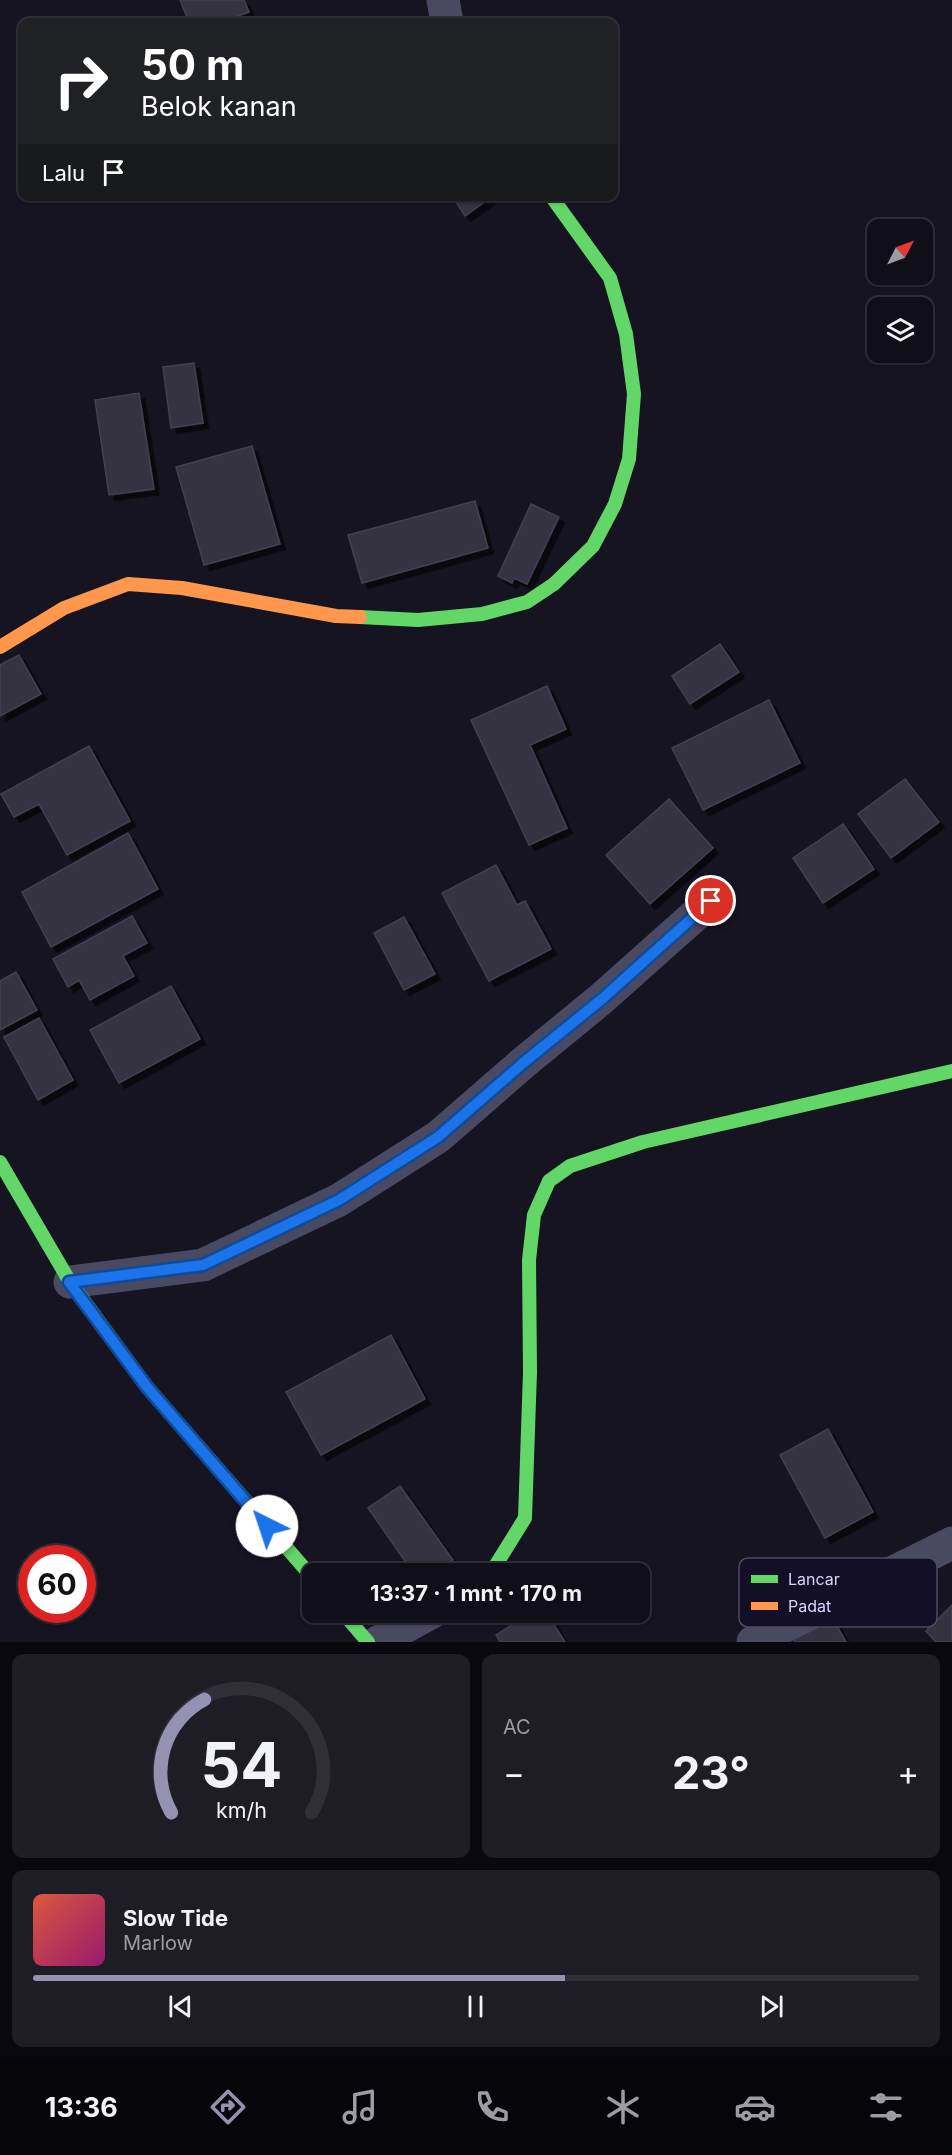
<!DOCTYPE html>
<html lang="id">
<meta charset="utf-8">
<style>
:root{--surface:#100f19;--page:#1e1d26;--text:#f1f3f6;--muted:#9c9ca2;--line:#302f38;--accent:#9591b1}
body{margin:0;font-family:Inter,sans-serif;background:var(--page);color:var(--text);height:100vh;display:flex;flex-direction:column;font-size:22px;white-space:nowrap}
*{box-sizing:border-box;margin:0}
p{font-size:20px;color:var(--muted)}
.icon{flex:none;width:33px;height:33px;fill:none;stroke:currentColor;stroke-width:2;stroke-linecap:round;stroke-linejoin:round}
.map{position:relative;height:1642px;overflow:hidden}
.drawer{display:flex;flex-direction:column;gap:12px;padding:12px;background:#09080e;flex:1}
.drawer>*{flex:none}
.hud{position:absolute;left:18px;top:18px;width:600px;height:183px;border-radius:12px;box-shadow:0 2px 4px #0004,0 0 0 2px var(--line);background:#202124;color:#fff;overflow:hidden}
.needle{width:39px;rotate:48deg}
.controls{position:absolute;left:867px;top:219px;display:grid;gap:12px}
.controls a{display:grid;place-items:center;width:66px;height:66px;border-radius:12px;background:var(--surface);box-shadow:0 2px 4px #0004,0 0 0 2px var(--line);font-size:30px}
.speed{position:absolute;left:18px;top:1545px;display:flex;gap:12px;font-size:30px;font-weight:700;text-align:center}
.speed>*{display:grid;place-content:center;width:78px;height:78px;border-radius:50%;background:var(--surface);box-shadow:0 2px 4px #0004,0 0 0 2px var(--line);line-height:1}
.speed .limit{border:9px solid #d22;background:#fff;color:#111}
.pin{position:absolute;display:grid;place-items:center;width:51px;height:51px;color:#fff;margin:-26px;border:3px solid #fff;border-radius:50%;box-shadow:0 2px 6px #0007}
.me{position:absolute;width:66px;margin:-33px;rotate:319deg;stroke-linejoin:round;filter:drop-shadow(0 0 4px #0008)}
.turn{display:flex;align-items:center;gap:21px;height:126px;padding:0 24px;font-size:27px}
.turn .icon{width:78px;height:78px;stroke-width:2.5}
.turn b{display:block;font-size:42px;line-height:51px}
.then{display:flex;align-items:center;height:57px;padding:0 24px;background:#0003;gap:12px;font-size:22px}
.big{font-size:45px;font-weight:700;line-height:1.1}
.drawer .tile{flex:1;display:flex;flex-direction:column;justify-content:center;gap:9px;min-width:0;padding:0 21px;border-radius:12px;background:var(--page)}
.drawer .dial{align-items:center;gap:0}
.dial svg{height:156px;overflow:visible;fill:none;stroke:var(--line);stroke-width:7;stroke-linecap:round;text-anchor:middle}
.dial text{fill:var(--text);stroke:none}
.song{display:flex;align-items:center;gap:18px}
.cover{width:72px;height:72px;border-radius:9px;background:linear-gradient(135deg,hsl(10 70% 55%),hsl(320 70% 35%))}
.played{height:6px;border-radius:3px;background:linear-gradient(90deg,var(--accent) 60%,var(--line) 60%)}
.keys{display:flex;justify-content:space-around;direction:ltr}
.heat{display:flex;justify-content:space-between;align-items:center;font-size:33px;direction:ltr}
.drawer .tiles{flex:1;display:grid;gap:12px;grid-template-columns:1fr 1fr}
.tile:last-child{grid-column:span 2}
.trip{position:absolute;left:302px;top:1563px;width:348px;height:60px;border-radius:12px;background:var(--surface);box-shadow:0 2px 4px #0004,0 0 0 2px var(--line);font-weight:700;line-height:60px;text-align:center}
.tabs{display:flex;height:96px;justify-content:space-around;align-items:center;background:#06060a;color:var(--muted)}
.tabs .icon{width:42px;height:42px}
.tabs .on{color:var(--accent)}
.tabs b{font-size:27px;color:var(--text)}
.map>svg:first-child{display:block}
</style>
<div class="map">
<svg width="952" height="1642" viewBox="0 0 952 1642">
<defs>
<filter id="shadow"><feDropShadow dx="5.5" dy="5.5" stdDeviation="0" flood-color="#0009"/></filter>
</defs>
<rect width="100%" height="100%" fill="#161421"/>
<g fill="#343243" stroke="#433f54" stroke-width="1.5" filter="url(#shadow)">
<polygon points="180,0 244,0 249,12 221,22 189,22"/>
<polygon points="452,196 493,196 465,216"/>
<polygon points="194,363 203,423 171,428 163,367"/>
<polygon points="139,393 154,489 109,495 95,400"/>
<polygon points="252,446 280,544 204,565 176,467"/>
<polygon points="475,501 488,548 362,583 348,535"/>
<polygon points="531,504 559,517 527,584 514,578 512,583 498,576"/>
<polygon points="720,644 739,672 690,704 672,676"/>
<polygon points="19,655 41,694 0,716 0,665"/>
<polygon points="547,686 566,729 530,745 567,828 529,845 471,720"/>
<polygon points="769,700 800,763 703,810 672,748"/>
<polygon points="89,746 130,821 67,855 39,804 14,817 1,794"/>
<polygon points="905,779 939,822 891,858 858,814"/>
<polygon points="669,799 713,848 650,904 606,855"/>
<polygon points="843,824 874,869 823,903 793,858"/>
<polygon points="128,833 158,889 51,947 22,892"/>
<polygon points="496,865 517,905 525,901 551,949 489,981 442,893"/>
<polygon points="132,916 147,943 123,956 134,976 90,1000 79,980 68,987 53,959"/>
<polygon points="404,917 435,974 404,990 374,933"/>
<polygon points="16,972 37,1010 0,1030 0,981"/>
<polygon points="171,986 200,1039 119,1083 90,1030"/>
<polygon points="39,1018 73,1080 38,1100 4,1037"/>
<polygon points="391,1335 425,1399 321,1455 286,1392"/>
<polygon points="828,1429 873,1512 825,1538 780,1455"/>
<polygon points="400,1486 453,1560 435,1574 414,1574 368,1508"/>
<polygon points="952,1605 952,1642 936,1642 926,1631"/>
<polygon points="828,1610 846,1642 795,1642 789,1631"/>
<polygon points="532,1612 546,1612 565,1642 500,1642 496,1635"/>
</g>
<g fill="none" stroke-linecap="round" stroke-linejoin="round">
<g stroke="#4a4962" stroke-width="33">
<polyline points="443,0 447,22"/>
<polyline points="70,1282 203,1265 339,1200 438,1137 523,1063 601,999 711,901"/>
<polyline points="378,1642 432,1612"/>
<polyline points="753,1642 952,1543"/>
</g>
<g stroke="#63d668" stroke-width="14">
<polyline points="360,617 418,620 482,614 527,602 554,584 593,546 615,504 629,459 634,394 626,334 610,278 551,196"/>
<polyline points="0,1162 70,1282 147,1387 312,1577"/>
<polyline points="487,1574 494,1568 525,1518 530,1372 529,1260 534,1215 549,1181 570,1166 643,1142 952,1071"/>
<polyline points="342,1612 368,1642"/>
</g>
<polyline stroke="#ff974d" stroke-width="14" points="0,647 64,608 128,584 182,588 336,616 360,617"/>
</g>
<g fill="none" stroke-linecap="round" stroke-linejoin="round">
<defs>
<polyline id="route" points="267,1526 147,1387 69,1282 203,1265 339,1200 438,1137 523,1063 602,999 711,901"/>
</defs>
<use href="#route" stroke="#114b97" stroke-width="15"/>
<use href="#route" stroke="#1a73e8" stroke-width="10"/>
</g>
<rect x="739" y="1558" width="198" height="69" rx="9" fill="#130f26" stroke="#4e4a67" stroke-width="1.5"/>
<rect x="751" y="1575" width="27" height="8" fill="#63d668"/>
<rect x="751" y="1602" width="27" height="8" fill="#ff974d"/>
<g font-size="16" fill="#d9d4ff">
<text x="788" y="1585">Lancar</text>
<text x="788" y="1612">Padat</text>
</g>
</svg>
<div class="controls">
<a><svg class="needle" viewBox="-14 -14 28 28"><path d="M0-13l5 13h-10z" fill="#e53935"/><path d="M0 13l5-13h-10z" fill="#9c9ca2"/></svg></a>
<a><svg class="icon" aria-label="layers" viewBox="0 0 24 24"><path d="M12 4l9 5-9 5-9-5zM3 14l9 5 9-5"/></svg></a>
</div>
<div class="speed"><div class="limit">60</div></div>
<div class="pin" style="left:711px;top:901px;background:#d93025"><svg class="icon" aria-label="arrive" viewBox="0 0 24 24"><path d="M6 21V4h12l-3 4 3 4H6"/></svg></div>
<svg class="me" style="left:267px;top:1526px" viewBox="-20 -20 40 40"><circle r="19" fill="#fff"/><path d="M0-13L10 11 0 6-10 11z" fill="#1a73e8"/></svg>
<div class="trip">13:37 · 1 mnt · 170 m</div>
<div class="hud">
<div class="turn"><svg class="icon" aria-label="right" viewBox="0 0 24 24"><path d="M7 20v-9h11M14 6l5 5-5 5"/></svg><div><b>50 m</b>Belok kanan</div></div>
<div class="then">Lalu<svg class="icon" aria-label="arrive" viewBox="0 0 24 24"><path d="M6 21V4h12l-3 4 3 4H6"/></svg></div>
</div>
</div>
<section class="drawer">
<div class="tiles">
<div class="tile dial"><svg viewBox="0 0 100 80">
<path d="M14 69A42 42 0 1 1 86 69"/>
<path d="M14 69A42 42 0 0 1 31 11" stroke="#9591b1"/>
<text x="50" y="56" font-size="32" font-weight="700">54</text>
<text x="50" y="72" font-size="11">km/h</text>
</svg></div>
<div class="tile"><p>AC</p>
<div class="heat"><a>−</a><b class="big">23°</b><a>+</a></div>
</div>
<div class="tile">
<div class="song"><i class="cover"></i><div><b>Slow Tide</b><p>Marlow</p></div></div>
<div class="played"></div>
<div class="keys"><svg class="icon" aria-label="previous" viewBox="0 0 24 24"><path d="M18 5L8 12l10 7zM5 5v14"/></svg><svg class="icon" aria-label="pause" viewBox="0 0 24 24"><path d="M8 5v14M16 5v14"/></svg><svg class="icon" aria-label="next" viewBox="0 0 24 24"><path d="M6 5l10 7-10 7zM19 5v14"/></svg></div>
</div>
</div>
</section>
<nav class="tabs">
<b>13:36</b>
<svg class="icon on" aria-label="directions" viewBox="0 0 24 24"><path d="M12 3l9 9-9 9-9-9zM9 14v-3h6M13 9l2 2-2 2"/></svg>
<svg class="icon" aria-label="music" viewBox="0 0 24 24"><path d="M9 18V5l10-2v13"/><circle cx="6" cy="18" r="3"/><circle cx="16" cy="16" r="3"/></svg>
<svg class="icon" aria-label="phone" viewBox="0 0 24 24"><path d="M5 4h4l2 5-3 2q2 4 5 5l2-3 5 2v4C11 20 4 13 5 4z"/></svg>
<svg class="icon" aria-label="climate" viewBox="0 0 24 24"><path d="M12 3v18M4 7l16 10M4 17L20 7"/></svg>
<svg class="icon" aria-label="car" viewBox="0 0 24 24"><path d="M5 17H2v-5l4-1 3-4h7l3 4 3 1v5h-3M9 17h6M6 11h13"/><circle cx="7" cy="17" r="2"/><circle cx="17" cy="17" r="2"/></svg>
<svg class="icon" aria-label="filters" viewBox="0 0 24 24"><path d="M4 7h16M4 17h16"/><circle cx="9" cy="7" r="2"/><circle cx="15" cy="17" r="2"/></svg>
</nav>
